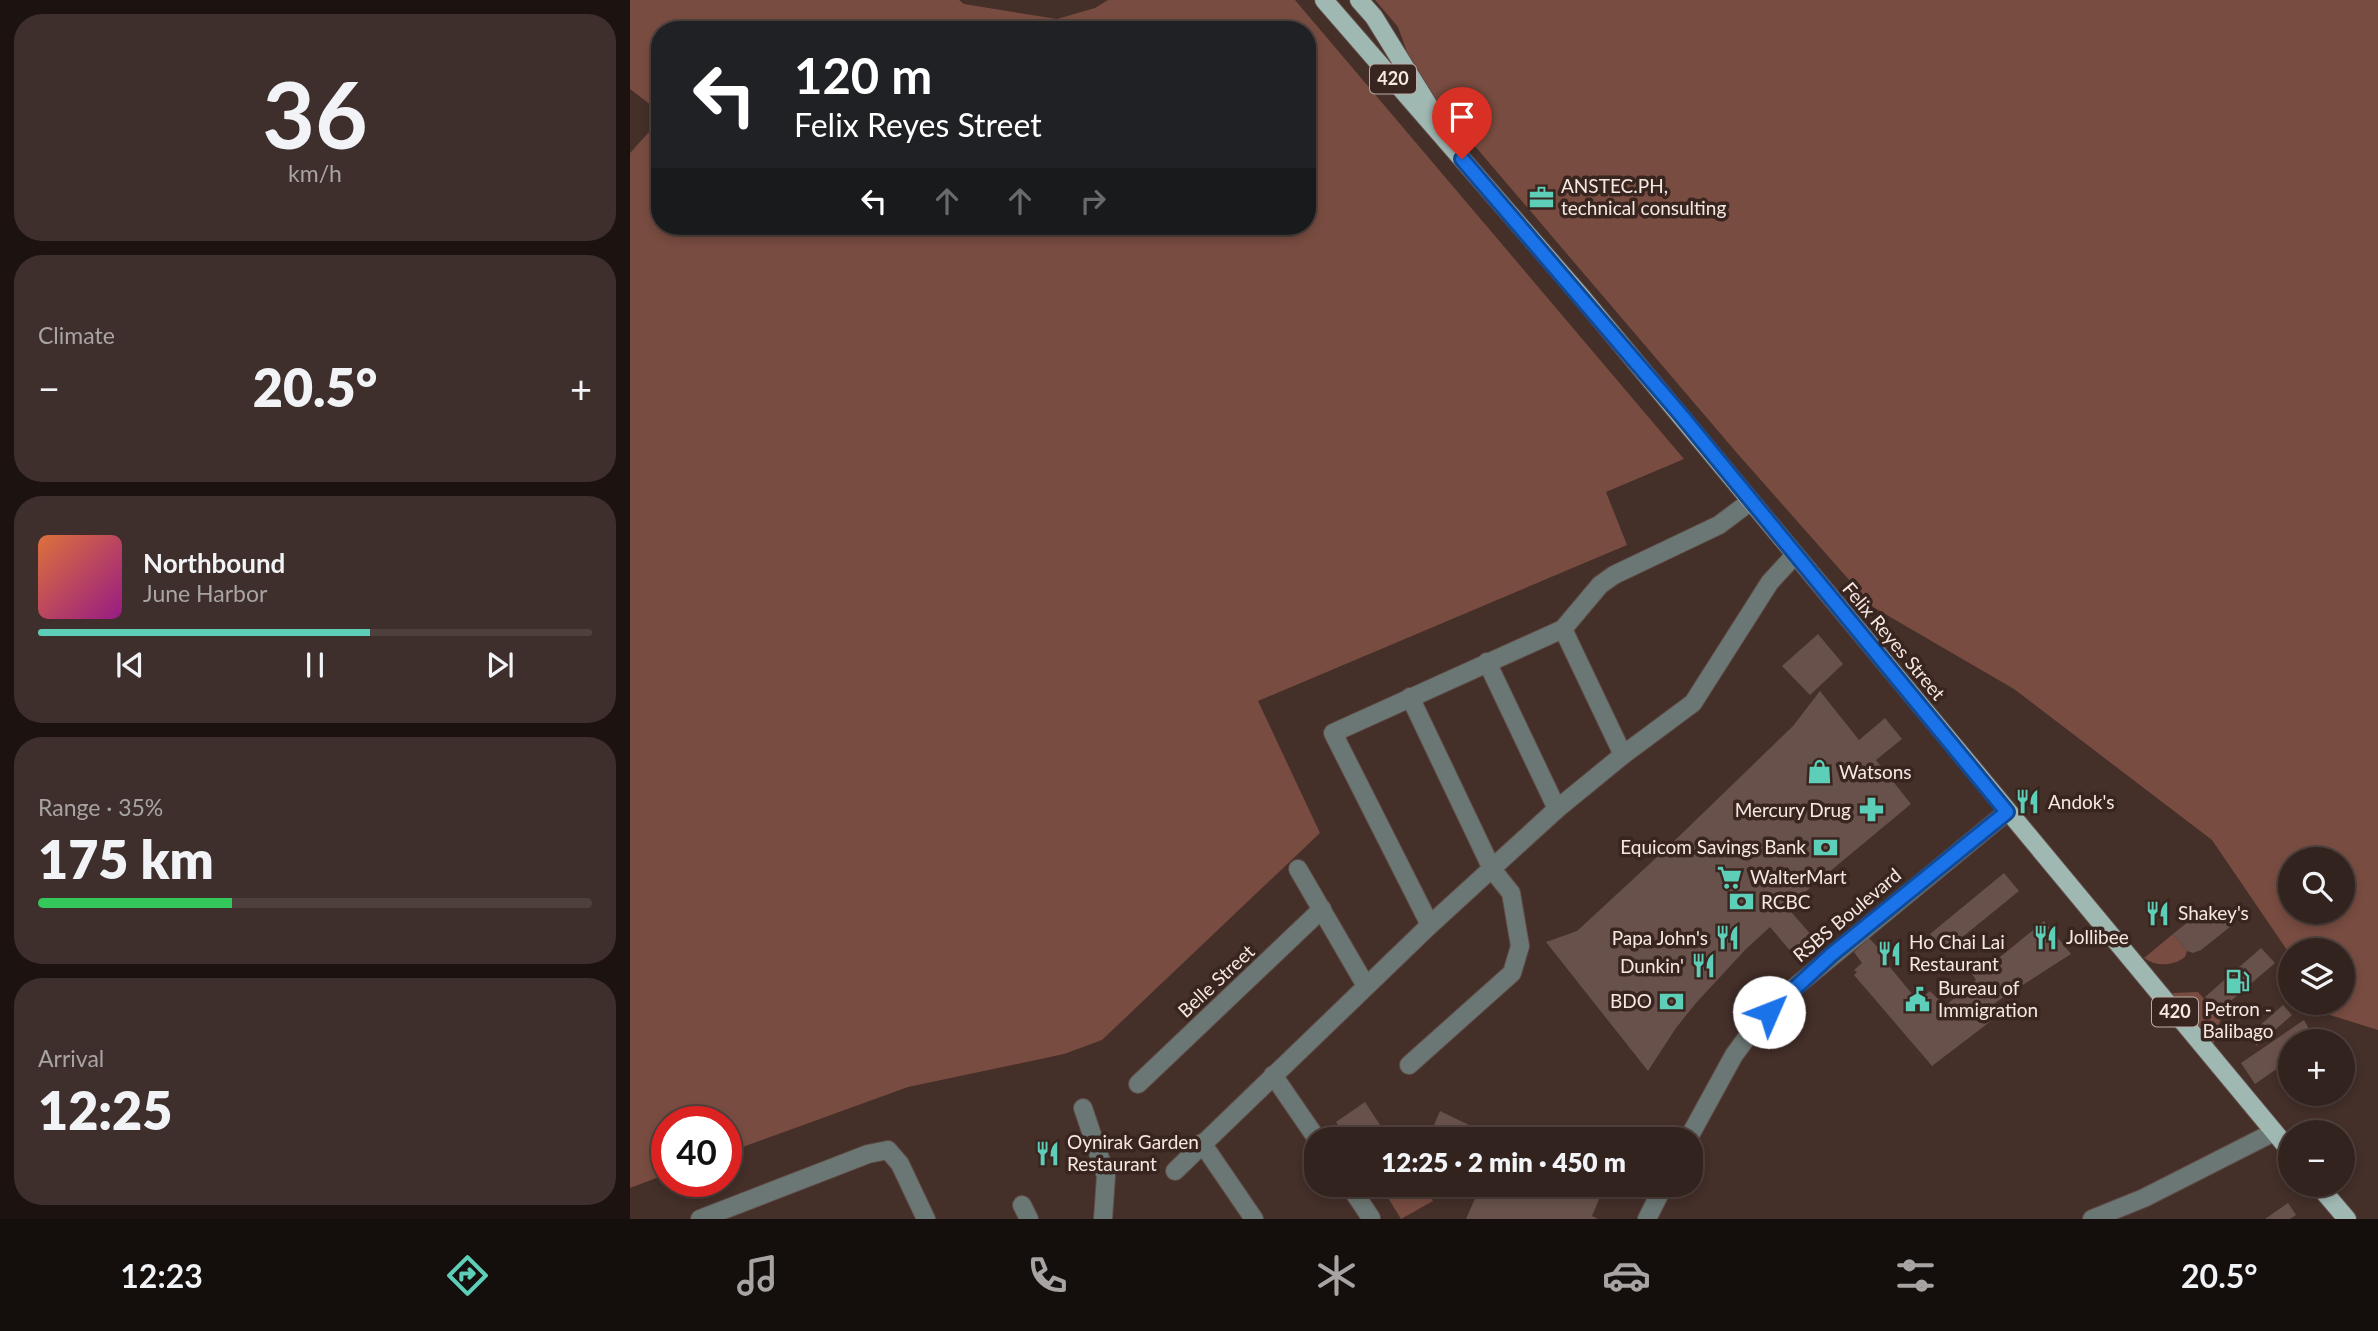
<!DOCTYPE html>
<meta charset="utf-8">
<style>
:root{--surface:#33231f;--page:#3e2f2c;--text:#f1f3f6;--muted:#a9a4a4;--line:#4e403d;--accent:#5dceb8}
body{margin:0;font-family:Lato,sans-serif;background:var(--page);color:var(--text);height:100vh;display:flex;flex-direction:column;font-size:26px;white-space:nowrap}
*{box-sizing:border-box;margin:0}
p{font-size:23px;color:var(--muted)}
.icon{flex:none;width:38px;height:38px;fill:none;stroke:currentColor;stroke-width:2;stroke-linecap:round;stroke-linejoin:round}
.map{position:relative;flex:1;overflow:hidden}
.panel{display:flex;flex-direction:column;gap:14px;padding:14px;background:#1c1311;width:630px}
.panel>*{flex:none}
.top-card{position:absolute;left:21px;top:21px;width:665px;height:214px;border-radius:28px;box-shadow:0 4px 10px #0003,0 0 0 2px var(--line);background:#202124;color:#fff;overflow:hidden}
.tools{position:absolute;left:1648px;top:847px;display:grid;gap:14px}
.tools a{display:grid;place-items:center;width:77px;height:77px;border-radius:50%;background:var(--surface);box-shadow:0 4px 10px #0003,0 0 0 2px var(--line);font-size:35px}
.speed{position:absolute;left:21px;top:1106px;display:flex;gap:14px;font-size:35px;font-weight:700;text-align:center}
.speed>*{display:grid;place-content:center;width:91px;height:91px;border-radius:50%;background:var(--surface);box-shadow:0 4px 10px #0003,0 0 0 2px var(--line);line-height:1}
.speed .limit{border:10px solid #d22;background:#fff;color:#111}
.pin{position:absolute;display:grid;place-items:center;width:60px;height:60px;color:#fff;margin:-72px -30px;border-radius:50% 50% 50% 0;rotate:-45deg;box-shadow:0 0 7px #0007}
.pin .icon{rotate:45deg}
.me{position:absolute;width:77px;margin:-38px;rotate:46deg;stroke-linejoin:round;filter:drop-shadow(0 0 5px #0008)}
.turn{display:flex;align-items:center;gap:24px;height:147px;padding:0 28px;font-size:32px}
.turn .icon{width:91px;height:91px;stroke-width:2.5}
.turn b{display:block;font-size:49px;line-height:60px}
.lanes{display:flex;align-items:center;height:66px;padding:0 28px;background:#0003;justify-content:center;gap:35px;direction:ltr}
.lanes .off{opacity:.35}
.big{font-size:52px;font-weight:800;line-height:1.1}
.panel .widget{flex:1;display:flex;flex-direction:column;justify-content:center;gap:10px;min-width:0;padding:0 24px;border-radius:28px;background:var(--page)}
.panel .dial{align-items:center;gap:0}
.dial b{font-size:91px;line-height:1}
.song{display:flex;align-items:center;gap:21px}
.cover{width:84px;height:84px;border-radius:10px;background:linear-gradient(135deg,hsl(20 70% 55%),hsl(310 70% 35%))}
.played{height:7px;border-radius:4px;background:linear-gradient(90deg,var(--accent) 60%,var(--line) 60%)}
.keys{display:flex;justify-content:space-around;direction:ltr}
.heat{display:flex;justify-content:space-between;align-items:center;font-size:38px;direction:ltr}
.charge{height:10px;border-radius:5px;background:linear-gradient(90deg,#34c759 35%,var(--line) 0)}
.trip{position:absolute;left:674px;top:1127px;width:399px;height:70px;border-radius:28px;background:var(--surface);box-shadow:0 4px 10px #0003,0 0 0 2px var(--line);font-weight:800;line-height:70px;text-align:center}
.menu{display:flex;height:112px;justify-content:space-around;align-items:center;background:#140e0c;color:var(--muted)}
.menu .icon{width:49px;height:49px}
.menu .selected{color:var(--accent)}
.menu b{font-size:32px;color:var(--text)}
main{display:flex;flex:1;min-height:0}
.map>svg:first-child{display:block}
</style>
<main>
<section class="panel">
<div class="widget dial"><b>36</b><p>km/h</p></div>
<div class="widget"><p>Climate</p>
<div class="heat"><a>−</a><b class="big">20.5°</b><a>+</a></div>
</div>
<div class="widget">
<div class="song"><i class="cover"></i><div><b>Northbound</b><p>June Harbor</p></div></div>
<div class="played"></div>
<div class="keys"><svg class="icon" aria-label="previous" viewBox="0 0 24 24"><path d="M18 5L8 12l10 7zM5 5v14"/></svg><svg class="icon" aria-label="pause" viewBox="0 0 24 24"><path d="M8 5v14M16 5v14"/></svg><svg class="icon" aria-label="next" viewBox="0 0 24 24"><path d="M6 5l10 7-10 7zM19 5v14"/></svg></div>
</div>
<div class="widget"><p>Range · 35%</p><b class="big">175 km</b><div class="charge"></div></div>
<div class="widget"><p>Arrival</p><b class="big">12:25</b></div>
</section>
<div class="map">
<svg width="1748" height="1219" viewBox="0 0 1748 1219">
<rect width="100%" height="100%" fill="#442f29"/>
<g fill="#784c40" fill-rule="evenodd">
<polygon points="0,0 329,0 334,4 427,19 465,8 478,0 665,0 1054,459 976,492 997,545 628,701 690,833 472,1040 434,1054 278,1087 96,1153 96,1122 37,1122 37,1174 0,1188 0,153 30,120 30,226 677,226 677,30 30,30 30,112 0,89"/>
<path d="M745 0H1748V1030L1700 1015 1692 1003H1713V950H1661V956L1582 840 1384 689 1243 607 1106 452 786 77 768 27ZM1661 859H1713V912H1661Z"/>
<path d="M1543 934 1557 951 1555 957C1543 966 1526 967 1514 958Z"/>
<polygon points="1568,992 1591,1018 1583,1045 1542,995 1543,993"/>
<polygon points="750,1185 792,1185 803,1201 771,1219"/>
</g>
<g fill="#68514a">
<polygon points="1188,634 1213,664 1180,695 1152,666"/>
<polygon points="1190,691 1229,740 1255,718 1272,739 1246,760 1281,804 1157,907 1182,936 1162,953 1140,927 1116,949 1066,1003 1046,1028 1018,1071 916,942 947,931 1039,846 1163,726"/>
<polygon points="1374,873 1389,891 1314,952 1300,934"/>
<polygon points="1578,906 1593,924 1601,918 1605,923 1571,950 1563,953 1557,951 1543,934"/>
<polygon points="1414,921 1441,954 1366,1002 1361,1021 1302,1066 1224,975 1227,972 1224,970 1232,963 1224,952 1239,938 1252,952 1249,954 1288,1001 1300,991 1315,1006 1346,980 1342,974 1350,967 1353,971"/>
<polygon points="1631,948 1645,963 1588,1012 1575,997"/>
<polygon points="1653,1005 1662,1015 1627,1046 1618,1036"/>
<polygon points="1674,1020 1686,1041 1661,1041 1661,1059 1625,1084 1611,1063"/>
<polygon points="735,1102 758,1137 754,1139 709,1139 708,1137 713,1133 706,1122"/>
<polygon points="810,1111 868,1139 798,1139"/>
<polygon points="851,1185 962,1185 973,1190 962,1216 968,1219 836,1219"/>
<polygon points="1658,1203 1666,1215 1660,1219 1635,1219"/>
</g>
<g fill="none" stroke-linecap="round" stroke-linejoin="round">
<defs>
<g id="minor">
<polyline points="933,629 993,755"/>
<polyline points="857,662 927,809"/>
<polyline points="668,869 736,986"/>
<polyline points="800,925 703,733 933,629 970,585 984,575 1089,525 1121,501"/>
<polyline points="779,1065 882,973 890,946 881,893 862,869 780,697"/>
<polyline points="643,1075 687,1139"/>
<polyline points="508,1084 692,909"/>
<polyline points="453,1108 476,1176 473,1219"/>
<polyline points="1058,1139 1104,1055 1124,1028 1154,996 1377,812"/>
<polyline points="572,1143 624,1219"/>
<polyline points="545,1171 800,925 927,809 993,755 1063,703 1140,582 1165,555"/>
<polyline points="719,1185 741,1218"/>
<polyline points="392,1205 399,1219"/>
<polyline points="70,1219 238,1154 258,1150 270,1164 296,1219"/>
<polyline points="1017,1219 1034,1185"/>
<polyline points="1462,1219 1514,1198 1644,1132"/>
</g>
<g id="major">
<polyline points="694,0 950,295 1661,1152"/>
<polyline points="729,0 744,17 802,111"/>
<polyline points="1688,1185 1717,1219"/>
</g>
</defs>
<use href="#minor" stroke="#604c47" stroke-width="20"/>
<use href="#major" stroke="#604c47" stroke-width="20"/>
<use href="#minor" stroke="#6b7774" stroke-width="18"/>
<use href="#major" stroke="#a0b8b2" stroke-width="18"/>
</g>
<g fill="none" stroke-linecap="round" stroke-linejoin="round">
<defs>
<polyline id="route" points="832,159 1051,415 1377,812 1201,955 1139,1012"/>
</defs>
<use href="#route" stroke="#114b97" stroke-width="18"/>
<use href="#route" stroke="#1a73e8" stroke-width="12"/>
</g>
<defs>
<symbol id="office-bare" viewBox="-9 -9 18 18"><path d="M-6-3h4V-5.5h4V-3h4V5H-6ZM-1-4.5V-3h2v-1.5ZM-6 0V1H6V0Z" fill="#5dceb8" stroke="#39251f" stroke-width="2.5" paint-order="stroke"/></symbol>
<symbol id="shop-bare" viewBox="-9 -9 18 18"><path d="M-5-2.5h2.3a2.7 3.5 0 0 1 5.4 0H5L5.5 6h-11ZM-1.5-2.5h3a1.5 2.3 0 0 0-3 0Z" fill="#5dceb8" stroke="#39251f" stroke-width="2.5" paint-order="stroke"/></symbol>
<symbol id="restaurant-bare" viewBox="-9 -9 18 18"><path d="M-5-6h1v4h1v-4h1v4h1v-4h1v5L-1.5 .5V6h-2V.5L-5-1ZM5-6V6H3V1.5H1.5Q1.5-4 5-6Z" fill="#5dceb8" stroke="#39251f" stroke-width="2.5" paint-order="stroke"/></symbol>
<symbol id="pharmacy-bare" viewBox="-9 -9 18 18"><path d="M-2-6h4v4h4v4h-4v4h-4v-4h-4v-4h4Z" fill="#5dceb8" stroke="#39251f" stroke-width="2.5" paint-order="stroke"/></symbol>
<symbol id="bank-bare" viewBox="-9 -9 18 18"><path d="M-6-4H6V4H-6ZM0-2.3a2.3 2.3 0 1 0 0 4.6a2.3 2.3 0 1 0 0-4.6Z" fill="#5dceb8" stroke="#39251f" stroke-width="2.5" paint-order="stroke"/></symbol>
<symbol id="supermarket-bare" viewBox="-9 -9 18 18"><path d="M-6-5.5h2.5l.6 2H6L4.5 2H-2.5L-4.4-4H-6ZM-1.5 3.2a1.3 1.3 0 1 0 .1 0ZM3 3.2a1.3 1.3 0 1 0 .1 0Z" fill="#5dceb8" stroke="#39251f" stroke-width="2.5" paint-order="stroke"/></symbol>
<symbol id="fuel-bare" viewBox="-9 -9 18 18"><path d="M-5.5-6h7V0h2V4h1.3V-2.5L3-4.5l.8-.8L6-3V5H2.5V1h-1V6h-7ZM-4.2-4.7v3.2H.2V-4.7Z" fill="#5dceb8" stroke="#39251f" stroke-width="2.5" paint-order="stroke"/></symbol>
<symbol id="civic-bare" viewBox="-9 -9 18 18"><path d="M-.6-6.5H3V-4.5H.6V-3L4-1V1h2V6H-6V1h2V-1L-.6-3ZM-1.2 2.5V6h2.4V2.5Z" fill="#5dceb8" stroke="#39251f" stroke-width="2.5" paint-order="stroke"/></symbol>
</defs>
<g fill-rule="evenodd">
<use href="#office-bare" x="894" y="180" width="35" height="35"/>
<use href="#shop-bare" x="1172" y="754" width="35" height="35"/>
<use href="#restaurant-bare" x="1380" y="784" width="35" height="35"/>
<use href="#pharmacy-bare" x="1224" y="792" width="35" height="35"/>
<use href="#bank-bare" x="1178" y="830" width="35" height="35"/>
<use href="#supermarket-bare" x="1082" y="860" width="35" height="35"/>
<use href="#bank-bare" x="1094" y="884" width="35" height="35"/>
<use href="#restaurant-bare" x="1510" y="896" width="35" height="35"/>
<use href="#restaurant-bare" x="1398" y="920" width="35" height="35"/>
<use href="#restaurant-bare" x="1080" y="920" width="35" height="35"/>
<use href="#restaurant-bare" x="1242" y="936" width="35" height="35"/>
<use href="#restaurant-bare" x="1056" y="948" width="35" height="35"/>
<use href="#fuel-bare" x="1590" y="964" width="35" height="35"/>
<use href="#civic-bare" x="1270" y="982" width="35" height="35"/>
<use href="#bank-bare" x="1024" y="984" width="35" height="35"/>
<use href="#restaurant-bare" x="400" y="1136" width="35" height="35"/>
</g>
<g text-anchor="middle" stroke-width="7" stroke-linejoin="round" paint-order="stroke">
<g fill="#39251f" stroke="#bdada8" stroke-width="2">
<rect x="740" y="64.5" width="46" height="29" rx="5"/>
<rect x="1522" y="997.5" width="46" height="29" rx="5"/>
</g>
<g font-size="18" font-weight="bold" fill="#f6e7e3">
<text x="763" y="85">420</text>
<text x="1545" y="1018">420</text>
</g>
<g font-size="19" fill="#f6e7e3" stroke="#39251f" text-anchor="start">
<text x="931" y="193">ANSTEC.PH,<tspan x="931" dy="22">technical consulting</tspan></text>
<text x="1209" y="779">Watsons</text>
<text x="1418" y="809">Andok's</text>
<text x="1221" y="817" text-anchor="end">Mercury Drug</text>
<text x="1176" y="854" text-anchor="end">Equicom Savings Bank</text>
<text x="1120" y="884">WalterMart</text>
<text x="1131" y="909">RCBC</text>
<text x="1548" y="920">Shakey's</text>
<text x="1436" y="944">Jollibee</text>
<text x="1078" y="945" text-anchor="end">Papa John's</text>
<text x="1279" y="949">Ho Chai Lai<tspan x="1279" dy="22">Restaurant</tspan></text>
<text x="1054" y="973" text-anchor="end">Dunkin'</text>
<text x="1308" y="995">Bureau of<tspan x="1308" dy="22">Immigration</tspan></text>
<text x="1022" y="1008" text-anchor="end">BDO</text>
<text x="1608" y="1016" text-anchor="middle">Petron -<tspan x="1608" dy="22">Balibago</tspan></text>
<text x="437" y="1149">Oynirak Garden<tspan x="437" dy="22">Restaurant</tspan></text>
</g>
<g font-size="19" fill="#f6e7e3" stroke="#39251f">
<text transform="translate(1264 641) rotate(50)" y="7">Felix Reyes Street</text>
<text transform="translate(1217 915) rotate(-40)" y="7">RSBS Boulevard</text>
<text transform="translate(586 981) rotate(-43)" y="7">Belle Street</text>
</g>
</g>
</svg>
<div class="tools">
<a><svg class="icon" aria-label="search" viewBox="0 0 24 24"><circle cx="10" cy="10" r="6"/><path d="M15 15l6 6"/></svg></a>
<a><svg class="icon" aria-label="layers" viewBox="0 0 24 24"><path d="M12 4l9 5-9 5-9-5zM3 14l9 5 9-5"/></svg></a>
<a>+</a>
<a>−</a>
</div>
<div class="speed"><div class="limit">40</div></div>
<div class="pin" style="left:832px;top:159px;background:#d93025"><svg class="icon" aria-label="arrive" viewBox="0 0 24 24"><path d="M6 21V4h12l-3 4 3 4H6"/></svg></div>
<svg class="me" style="left:1139px;top:1012px" viewBox="-20 -20 40 40"><circle r="19" fill="#fff"/><path d="M0-13L10 11 0 6-10 11z" fill="#1a73e8"/></svg>
<div class="trip">12:25 · 2 min · 450 m</div>
<div class="top-card">
<div class="turn"><svg class="icon" aria-label="left" viewBox="0 0 24 24"><path d="M17 20v-9H6M10 6l-5 5 5 5"/></svg><div><b>120 m</b>Felix Reyes Street</div></div>
<div class="lanes"><svg class="icon" aria-label="left" viewBox="0 0 24 24"><path d="M17 20v-9H6M10 6l-5 5 5 5"/></svg><svg class="icon off" aria-label="ahead" viewBox="0 0 24 24"><path d="M12 20V5M6 11l6-6 6 6"/></svg><svg class="icon off" aria-label="ahead" viewBox="0 0 24 24"><path d="M12 20V5M6 11l6-6 6 6"/></svg><svg class="icon off" aria-label="right" viewBox="0 0 24 24"><path d="M7 20v-9h11M14 6l5 5-5 5"/></svg></div>
</div>
</div>
</main>
<nav class="menu">
<b>12:23</b>
<svg class="icon selected" aria-label="directions" viewBox="0 0 24 24"><path d="M12 3l9 9-9 9-9-9zM9 14v-3h6M13 9l2 2-2 2"/></svg>
<svg class="icon" aria-label="music" viewBox="0 0 24 24"><path d="M9 18V5l10-2v13"/><circle cx="6" cy="18" r="3"/><circle cx="16" cy="16" r="3"/></svg>
<svg class="icon" aria-label="phone" viewBox="0 0 24 24"><path d="M5 4h4l2 5-3 2q2 4 5 5l2-3 5 2v4C11 20 4 13 5 4z"/></svg>
<svg class="icon" aria-label="climate" viewBox="0 0 24 24"><path d="M12 3v18M4 7l16 10M4 17L20 7"/></svg>
<svg class="icon" aria-label="car" viewBox="0 0 24 24"><path d="M5 17H2v-5l4-1 3-4h7l3 4 3 1v5h-3M9 17h6M6 11h13"/><circle cx="7" cy="17" r="2"/><circle cx="17" cy="17" r="2"/></svg>
<svg class="icon" aria-label="filters" viewBox="0 0 24 24"><path d="M4 7h16M4 17h16"/><circle cx="9" cy="7" r="2"/><circle cx="15" cy="17" r="2"/></svg>
<b>20.5°</b>
</nav>
